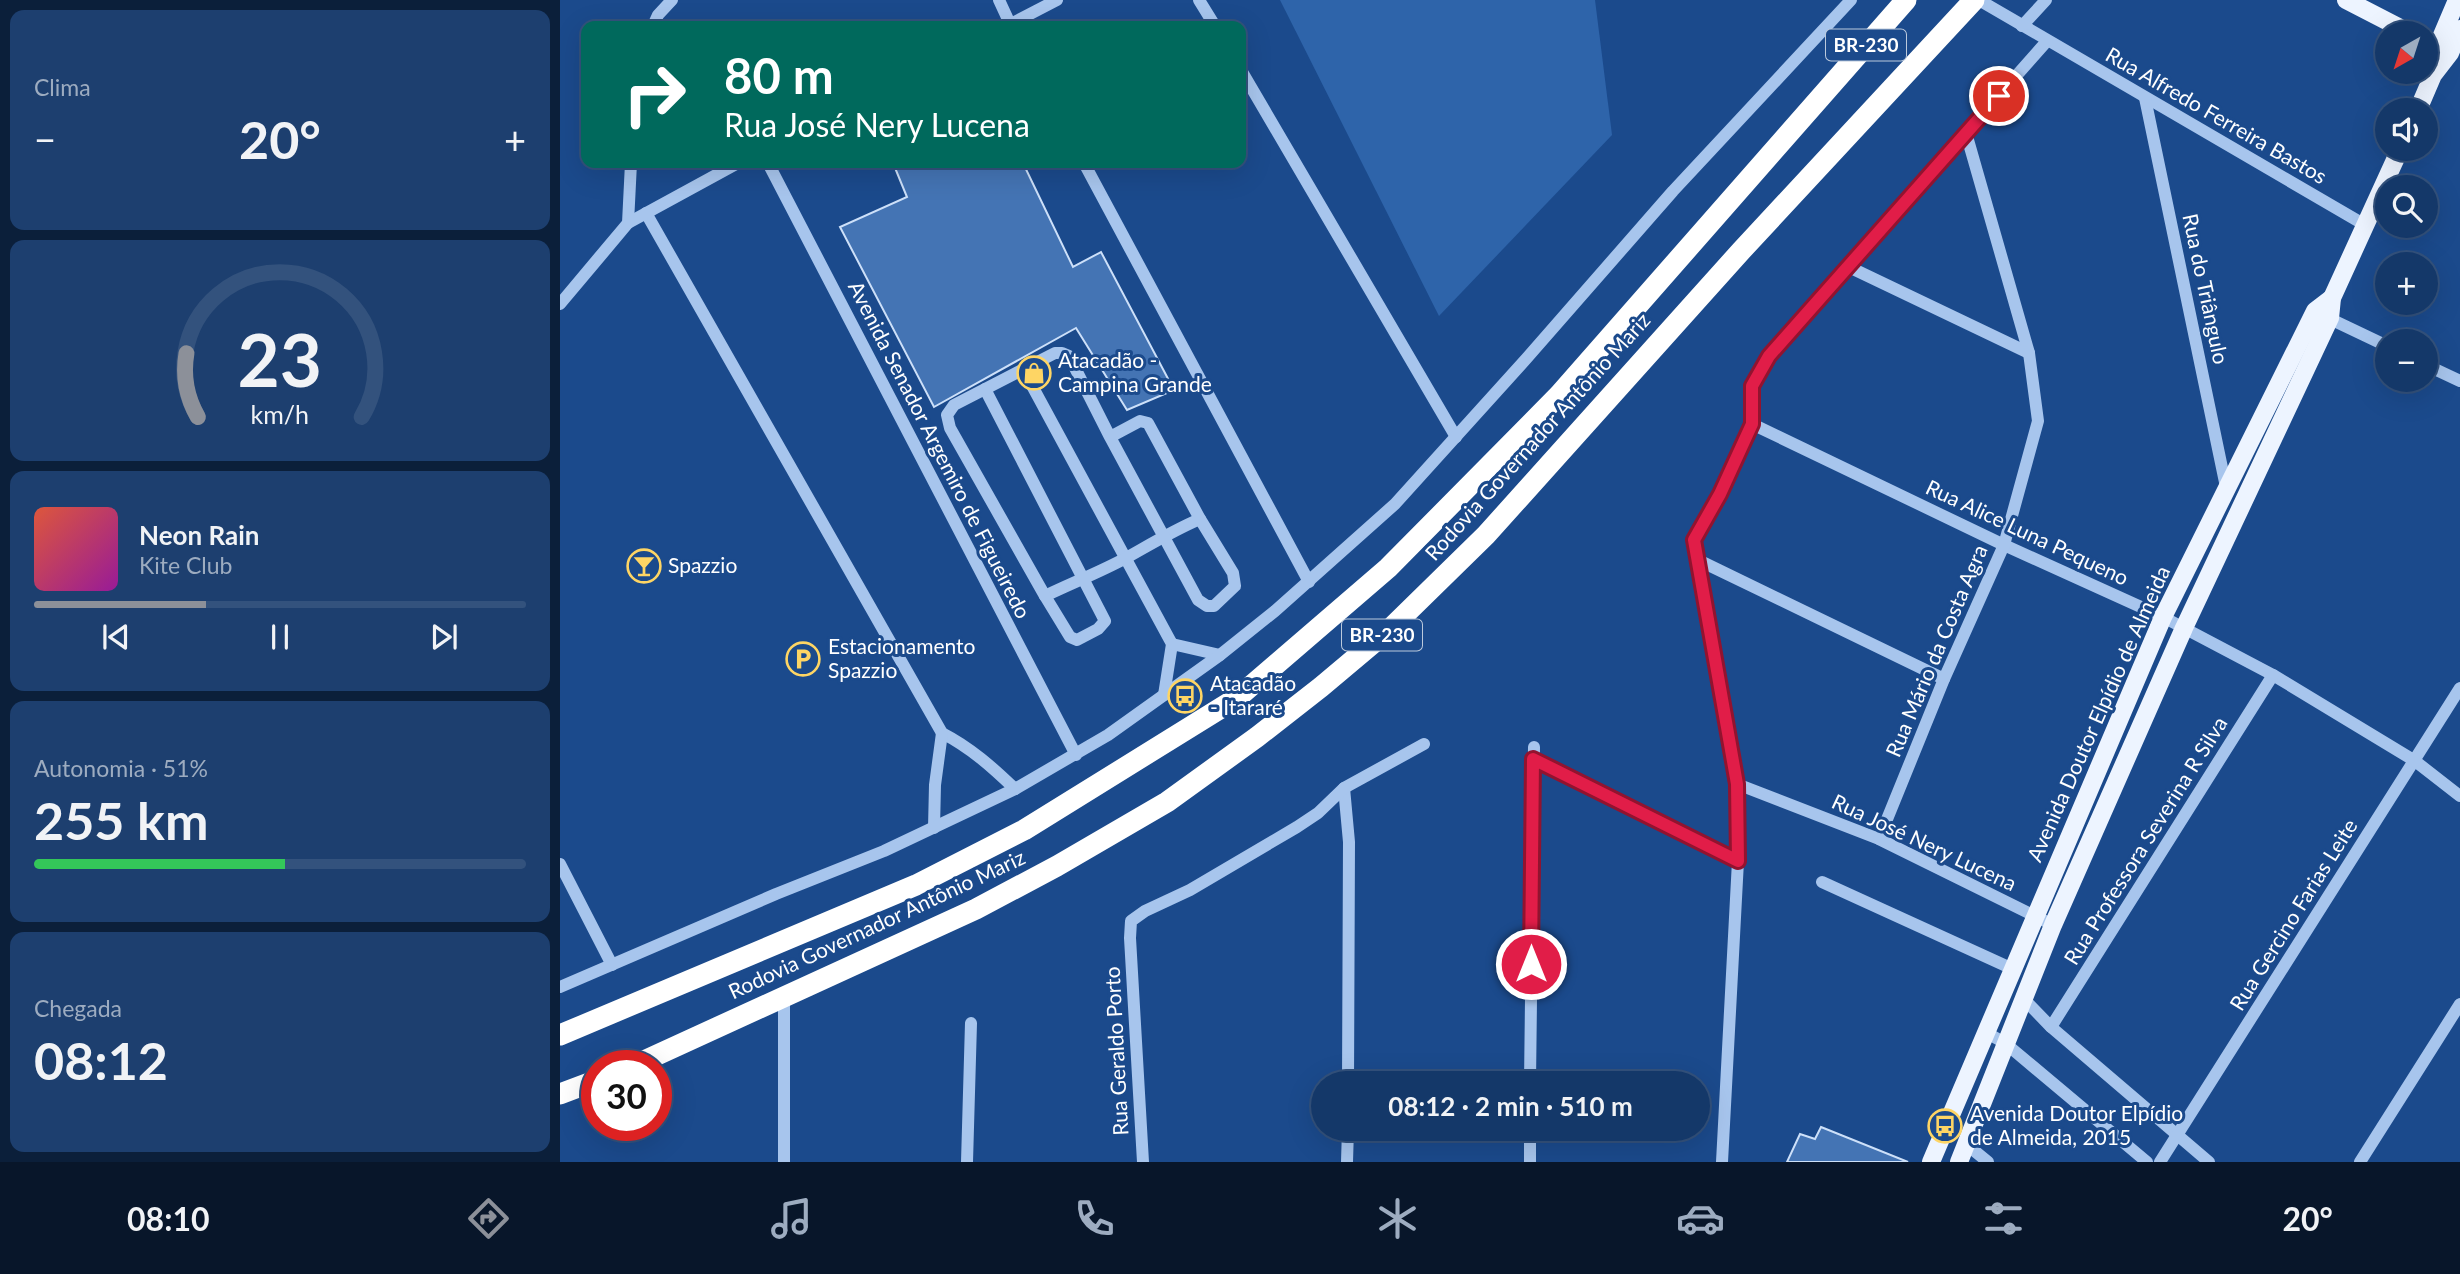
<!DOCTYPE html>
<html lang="pt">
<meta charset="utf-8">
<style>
:root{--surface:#143869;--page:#1d3f6f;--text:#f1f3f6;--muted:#9dacc0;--line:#33527d;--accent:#8c9099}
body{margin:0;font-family:Lato,sans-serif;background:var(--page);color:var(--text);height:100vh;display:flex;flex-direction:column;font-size:26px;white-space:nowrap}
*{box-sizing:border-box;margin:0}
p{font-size:23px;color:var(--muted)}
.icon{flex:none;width:38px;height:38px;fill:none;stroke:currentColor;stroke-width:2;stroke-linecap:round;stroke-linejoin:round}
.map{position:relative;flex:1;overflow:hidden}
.sheet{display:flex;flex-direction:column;gap:10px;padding:10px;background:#0b1f3a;width:560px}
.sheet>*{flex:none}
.banner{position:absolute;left:21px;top:21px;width:665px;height:147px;border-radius:14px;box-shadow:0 7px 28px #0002,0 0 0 2px var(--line);background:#00695c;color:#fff;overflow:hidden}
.needle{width:46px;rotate:219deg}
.controls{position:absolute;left:1815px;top:21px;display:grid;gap:14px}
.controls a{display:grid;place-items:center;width:63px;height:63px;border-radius:50%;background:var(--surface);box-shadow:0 7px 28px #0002,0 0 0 2px var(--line);font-size:35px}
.speed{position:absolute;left:21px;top:1050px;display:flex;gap:14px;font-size:35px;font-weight:700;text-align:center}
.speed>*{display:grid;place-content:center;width:91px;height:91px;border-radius:50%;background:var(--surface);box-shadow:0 7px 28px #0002,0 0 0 2px var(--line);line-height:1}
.speed .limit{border:10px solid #d22;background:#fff;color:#111}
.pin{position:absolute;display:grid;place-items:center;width:60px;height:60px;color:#fff;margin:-30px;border:4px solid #fff;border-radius:50%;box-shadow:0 2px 7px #0007}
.me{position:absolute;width:77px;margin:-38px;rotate:0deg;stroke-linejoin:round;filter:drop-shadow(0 0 5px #0008)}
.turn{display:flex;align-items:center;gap:24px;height:147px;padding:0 28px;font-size:32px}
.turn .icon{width:91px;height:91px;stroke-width:2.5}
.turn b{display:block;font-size:49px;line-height:60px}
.big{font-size:52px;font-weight:700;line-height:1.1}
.sheet .widget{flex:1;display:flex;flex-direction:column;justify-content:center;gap:10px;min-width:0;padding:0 24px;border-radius:14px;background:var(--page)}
.sheet .dial{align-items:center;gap:0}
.dial svg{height:182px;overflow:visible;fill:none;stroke:var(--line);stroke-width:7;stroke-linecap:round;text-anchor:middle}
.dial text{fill:var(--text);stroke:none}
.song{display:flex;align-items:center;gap:21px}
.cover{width:84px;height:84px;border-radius:10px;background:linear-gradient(135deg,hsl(10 70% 55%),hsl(300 70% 35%))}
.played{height:7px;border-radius:4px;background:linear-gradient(90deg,var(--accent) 35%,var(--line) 35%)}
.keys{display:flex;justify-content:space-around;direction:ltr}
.heat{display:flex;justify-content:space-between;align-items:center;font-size:38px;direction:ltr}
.charge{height:10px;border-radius:5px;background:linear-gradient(90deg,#34c759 51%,var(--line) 0)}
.trip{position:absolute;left:751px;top:1071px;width:399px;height:70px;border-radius:35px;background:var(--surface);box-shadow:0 7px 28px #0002,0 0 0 2px var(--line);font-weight:700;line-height:70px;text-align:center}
.menu{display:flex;height:112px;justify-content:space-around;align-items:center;background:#08162a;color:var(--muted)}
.menu .icon{width:49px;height:49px}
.menu .on{color:var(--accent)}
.menu b{font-size:32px;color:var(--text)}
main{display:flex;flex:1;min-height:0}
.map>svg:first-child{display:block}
</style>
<main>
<section class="sheet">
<div class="widget"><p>Clima</p>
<div class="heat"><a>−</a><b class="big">20°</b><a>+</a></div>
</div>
<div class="widget dial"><svg viewBox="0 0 100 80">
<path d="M14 69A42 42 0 1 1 86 69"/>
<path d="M14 69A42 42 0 0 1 9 41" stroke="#8c9099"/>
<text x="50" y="56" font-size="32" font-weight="700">23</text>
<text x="50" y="72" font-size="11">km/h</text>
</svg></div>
<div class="widget">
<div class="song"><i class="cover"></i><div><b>Neon Rain</b><p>Kite Club</p></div></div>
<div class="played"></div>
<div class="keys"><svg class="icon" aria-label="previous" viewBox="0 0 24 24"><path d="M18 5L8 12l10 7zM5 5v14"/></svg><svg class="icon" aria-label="pause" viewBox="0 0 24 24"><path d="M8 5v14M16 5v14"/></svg><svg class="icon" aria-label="next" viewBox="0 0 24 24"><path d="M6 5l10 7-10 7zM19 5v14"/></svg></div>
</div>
<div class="widget"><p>Autonomia · 51%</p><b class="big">255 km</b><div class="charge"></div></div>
<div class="widget"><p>Chegada</p><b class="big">08:12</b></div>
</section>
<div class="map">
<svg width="1900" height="1162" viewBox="0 0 1900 1162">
<rect width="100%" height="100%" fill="#1b4a8c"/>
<polygon fill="#2e64aa" points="720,0 1035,0 1052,135 879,316"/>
<g fill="#4474b4" stroke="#cde0f9" stroke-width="2">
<polygon points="333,163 463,163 513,267 541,252 614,390 567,410 516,328 374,407 280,227 347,197"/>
<polygon points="1261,1127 1348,1162 1227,1162 1240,1134 1255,1139"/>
</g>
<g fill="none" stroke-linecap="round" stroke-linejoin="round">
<g stroke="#a7c5ed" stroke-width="12">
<polyline points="439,0 451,26"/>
<polyline points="639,0 655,26"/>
<polyline points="1419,0 1805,225"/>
<polyline points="93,26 98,15 112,0"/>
<polyline points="447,26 497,0"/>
<polyline points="1462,26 1486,0"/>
<polyline points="681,70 896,437"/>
<polyline points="1585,98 1666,487"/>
<polyline points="208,163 516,755"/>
<polyline points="524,163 749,582"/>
<path d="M86 213 382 733C411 748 432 767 455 789"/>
<polyline points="68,223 178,163"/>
<polyline points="1289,267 1469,353"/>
<polyline points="0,304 68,223 71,163"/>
<polyline points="1764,316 1827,346"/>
<polyline points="1866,365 1900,381"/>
<polyline points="463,369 612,644 604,695"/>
<path d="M425 389 545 621 538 629 517 640 510 637 485 596C512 583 540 572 566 558 591 544 614 530 640 519"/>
<polyline points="1192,424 1444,545 1603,617 1713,675 1855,761 1900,796"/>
<polyline points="1136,559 1384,679"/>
<polyline points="485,596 390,428 387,415 394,405 495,353 502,353 509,356 550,437 638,600 647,606 654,606 675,586 673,573 640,519 588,423 580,421 550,437"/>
<polyline points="612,644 660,655"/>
<polyline points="973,759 1178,861"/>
<polyline points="1177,784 1319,839 1493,925"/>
<polyline points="784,788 789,842 788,1083"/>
<polyline points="374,828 375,785 382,733"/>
<polyline points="1319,839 1384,679 1444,545 1478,421 1469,353 1406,133"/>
<polyline points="0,864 52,965"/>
<polyline points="1262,882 1455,970"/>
<polyline points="0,987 216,894 324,851 455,789 548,735 660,655 715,611 835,504 966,359 1113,191 1291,0"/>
<polyline points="224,996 224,1162"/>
<polyline points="1463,998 1491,1027 1649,1162"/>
<polyline points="1491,1027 1713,675"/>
<polyline points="1427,1033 1445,1043 1587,1162"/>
<polyline points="970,1083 974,747"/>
<polyline points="1406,1144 1428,1162"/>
<polyline points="407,1162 411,1023"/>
<polyline points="583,1162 570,938 571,921 585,911 630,890 737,827 758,813 784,788 864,744"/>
<polyline points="787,1162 788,1129"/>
<polyline points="970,1162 970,1129"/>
<polyline points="1162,1162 1178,861 1177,784 1134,540 1160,494 1192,424 1192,386 1208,356 1487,41"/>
<polyline points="1600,1162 1900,688"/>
<polyline points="1800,1162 1900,1004"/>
</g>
<g stroke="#edf4ff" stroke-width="18">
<polyline points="1786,0 1850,33"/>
<polyline points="1874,72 1877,47 1897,0"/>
<polyline points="1858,110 1873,75 1890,53 1900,29"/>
<polyline points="1371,1162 1603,617 1755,311 1772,298"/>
<polyline points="1399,1162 1493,925 1624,628 1770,318 1772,298 1840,149"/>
</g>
<g stroke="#fff" stroke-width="21">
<polyline points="0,1035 356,885 464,830 677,698 828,568 999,395 1346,0"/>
<polyline points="73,1066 416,909 497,866 607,802 697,737 761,687 830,629 926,535 1181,251 1414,0"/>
<polyline points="0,1094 37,1080"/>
</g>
</g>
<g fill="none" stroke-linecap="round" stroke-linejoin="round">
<defs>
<polyline id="route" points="971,964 973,759 1178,861 1177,784 1134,540 1160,494 1192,424 1192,386 1209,356 1439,96"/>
</defs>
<use href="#route" stroke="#92132f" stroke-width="18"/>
<use href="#route" stroke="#e11d48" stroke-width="12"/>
</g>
<defs>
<symbol id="shop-ring" viewBox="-11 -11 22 22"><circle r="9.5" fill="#1b4a8c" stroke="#fed564" stroke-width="1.5"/><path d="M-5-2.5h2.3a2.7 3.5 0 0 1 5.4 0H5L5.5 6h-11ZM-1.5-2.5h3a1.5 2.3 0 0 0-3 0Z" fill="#fed564"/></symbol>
<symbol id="bar-ring" viewBox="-11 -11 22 22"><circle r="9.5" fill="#1b4a8c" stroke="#fed564" stroke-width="1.5"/><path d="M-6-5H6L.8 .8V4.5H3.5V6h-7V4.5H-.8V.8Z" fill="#fed564"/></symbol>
<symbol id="parking-ring" viewBox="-11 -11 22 22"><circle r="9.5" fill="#1b4a8c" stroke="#fed564" stroke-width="1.5"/><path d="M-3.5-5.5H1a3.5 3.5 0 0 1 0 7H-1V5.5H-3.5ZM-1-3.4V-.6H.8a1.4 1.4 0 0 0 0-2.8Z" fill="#fed564"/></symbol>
<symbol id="bus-ring" viewBox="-11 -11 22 22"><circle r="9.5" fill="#1b4a8c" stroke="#fed564" stroke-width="1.5"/><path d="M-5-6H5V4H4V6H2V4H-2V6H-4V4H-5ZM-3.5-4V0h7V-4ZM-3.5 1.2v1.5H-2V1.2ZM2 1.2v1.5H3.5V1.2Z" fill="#fed564"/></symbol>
</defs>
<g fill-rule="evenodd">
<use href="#shop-ring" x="455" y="354" width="38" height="38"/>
<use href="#bar-ring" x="65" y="547" width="38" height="38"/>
<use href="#parking-ring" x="224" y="640" width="38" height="38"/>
<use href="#bus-ring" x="606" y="677" width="38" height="38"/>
<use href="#bus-ring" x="1366" y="1107" width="38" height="38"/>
</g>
<g text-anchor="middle" stroke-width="6" stroke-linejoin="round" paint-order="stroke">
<g fill="#1b4a8c" stroke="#bbc9dc" stroke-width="2">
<rect x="1266" y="29.5" width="80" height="31" rx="5"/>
<rect x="782" y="619.5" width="80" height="31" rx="5"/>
</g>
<g font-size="19" font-weight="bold" fill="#fff">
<text x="1306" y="52">BR-230</text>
<text x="822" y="642">BR-230</text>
</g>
<g font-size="21" fill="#fff" stroke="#1b4a8c">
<text transform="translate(1656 116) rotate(30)" y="7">Rua Alfredo Ferreira Bastos</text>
<text transform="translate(1645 289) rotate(78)" y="7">Rua do Triângulo</text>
<text transform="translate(978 437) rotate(-48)" y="7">Rodovia Governador Antônio Mariz</text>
<text transform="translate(379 450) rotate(63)" y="7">Avenida Senador Argemiro de Figueiredo</text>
<text transform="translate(1467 533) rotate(25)" y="7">Rua Alice Luna Pequeno</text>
<text transform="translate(1377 651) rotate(-67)" y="7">Rua Mário da Costa Agra</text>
<text transform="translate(1539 714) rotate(-66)" y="7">Avenida Doutor Elpídio de Almeida</text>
<text transform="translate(1586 841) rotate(-58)" y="7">Rua Professora Severina R Silva</text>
<text transform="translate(1364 843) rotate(25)" y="7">Rua José Nery Lucena</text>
<text transform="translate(1734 915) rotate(-58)" y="7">Rua Gercino Farias Leite</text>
<text transform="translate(317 925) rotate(-25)" y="7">Rodovia Governador Antônio Mariz</text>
<text transform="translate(557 1051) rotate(-93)" y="7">Rua Geraldo Porto</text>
</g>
<g font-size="21" fill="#fff" stroke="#1b4a8c" text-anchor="start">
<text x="498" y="368">Atacadão -<tspan x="498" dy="24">Campina Grande</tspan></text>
<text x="108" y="573">Spazzio</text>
<text x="268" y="654">Estacionamento<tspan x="268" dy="24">Spazzio</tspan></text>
<text x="650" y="691">Atacadão<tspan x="650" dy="24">- Itararé</tspan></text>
<text x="1410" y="1121">Avenida Doutor Elpídio<tspan x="1410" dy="24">de Almeida, 2015</tspan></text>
</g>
</g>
</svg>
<div class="controls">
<a><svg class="needle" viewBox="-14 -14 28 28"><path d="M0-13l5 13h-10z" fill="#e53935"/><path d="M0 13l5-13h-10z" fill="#9dacc0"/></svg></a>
<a><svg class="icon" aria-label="sound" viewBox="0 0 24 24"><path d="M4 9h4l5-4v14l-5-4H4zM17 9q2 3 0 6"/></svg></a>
<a><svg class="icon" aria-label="search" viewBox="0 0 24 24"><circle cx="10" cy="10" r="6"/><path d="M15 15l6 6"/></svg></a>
<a>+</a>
<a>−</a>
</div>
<div class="speed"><div class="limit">30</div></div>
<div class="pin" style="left:1439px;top:96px;background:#d93025"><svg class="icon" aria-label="arrive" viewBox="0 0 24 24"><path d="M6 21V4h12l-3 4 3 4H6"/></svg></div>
<svg class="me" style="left:971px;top:964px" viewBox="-20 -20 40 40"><circle r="17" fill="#e11d48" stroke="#fff" stroke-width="3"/><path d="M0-11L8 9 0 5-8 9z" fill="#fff"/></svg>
<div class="trip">08:12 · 2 min · 510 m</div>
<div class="banner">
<div class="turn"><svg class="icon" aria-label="right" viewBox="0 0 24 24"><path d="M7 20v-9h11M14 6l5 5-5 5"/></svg><div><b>80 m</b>Rua José Nery Lucena</div></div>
</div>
</div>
</main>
<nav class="menu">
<b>08:10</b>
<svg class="icon on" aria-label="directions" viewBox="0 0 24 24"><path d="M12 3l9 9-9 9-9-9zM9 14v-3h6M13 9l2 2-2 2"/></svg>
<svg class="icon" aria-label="music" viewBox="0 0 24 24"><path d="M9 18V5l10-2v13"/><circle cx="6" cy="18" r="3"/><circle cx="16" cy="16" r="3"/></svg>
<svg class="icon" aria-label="phone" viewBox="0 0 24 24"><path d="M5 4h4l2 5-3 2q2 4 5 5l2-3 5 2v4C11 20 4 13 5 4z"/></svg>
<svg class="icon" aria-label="climate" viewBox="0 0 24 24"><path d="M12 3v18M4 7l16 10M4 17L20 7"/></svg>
<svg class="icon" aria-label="car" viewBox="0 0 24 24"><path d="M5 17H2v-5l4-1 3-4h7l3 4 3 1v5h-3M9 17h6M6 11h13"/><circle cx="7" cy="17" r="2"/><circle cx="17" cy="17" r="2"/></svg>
<svg class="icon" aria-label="filters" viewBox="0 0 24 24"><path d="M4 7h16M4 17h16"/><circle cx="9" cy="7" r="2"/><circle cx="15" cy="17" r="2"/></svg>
<b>20°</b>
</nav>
